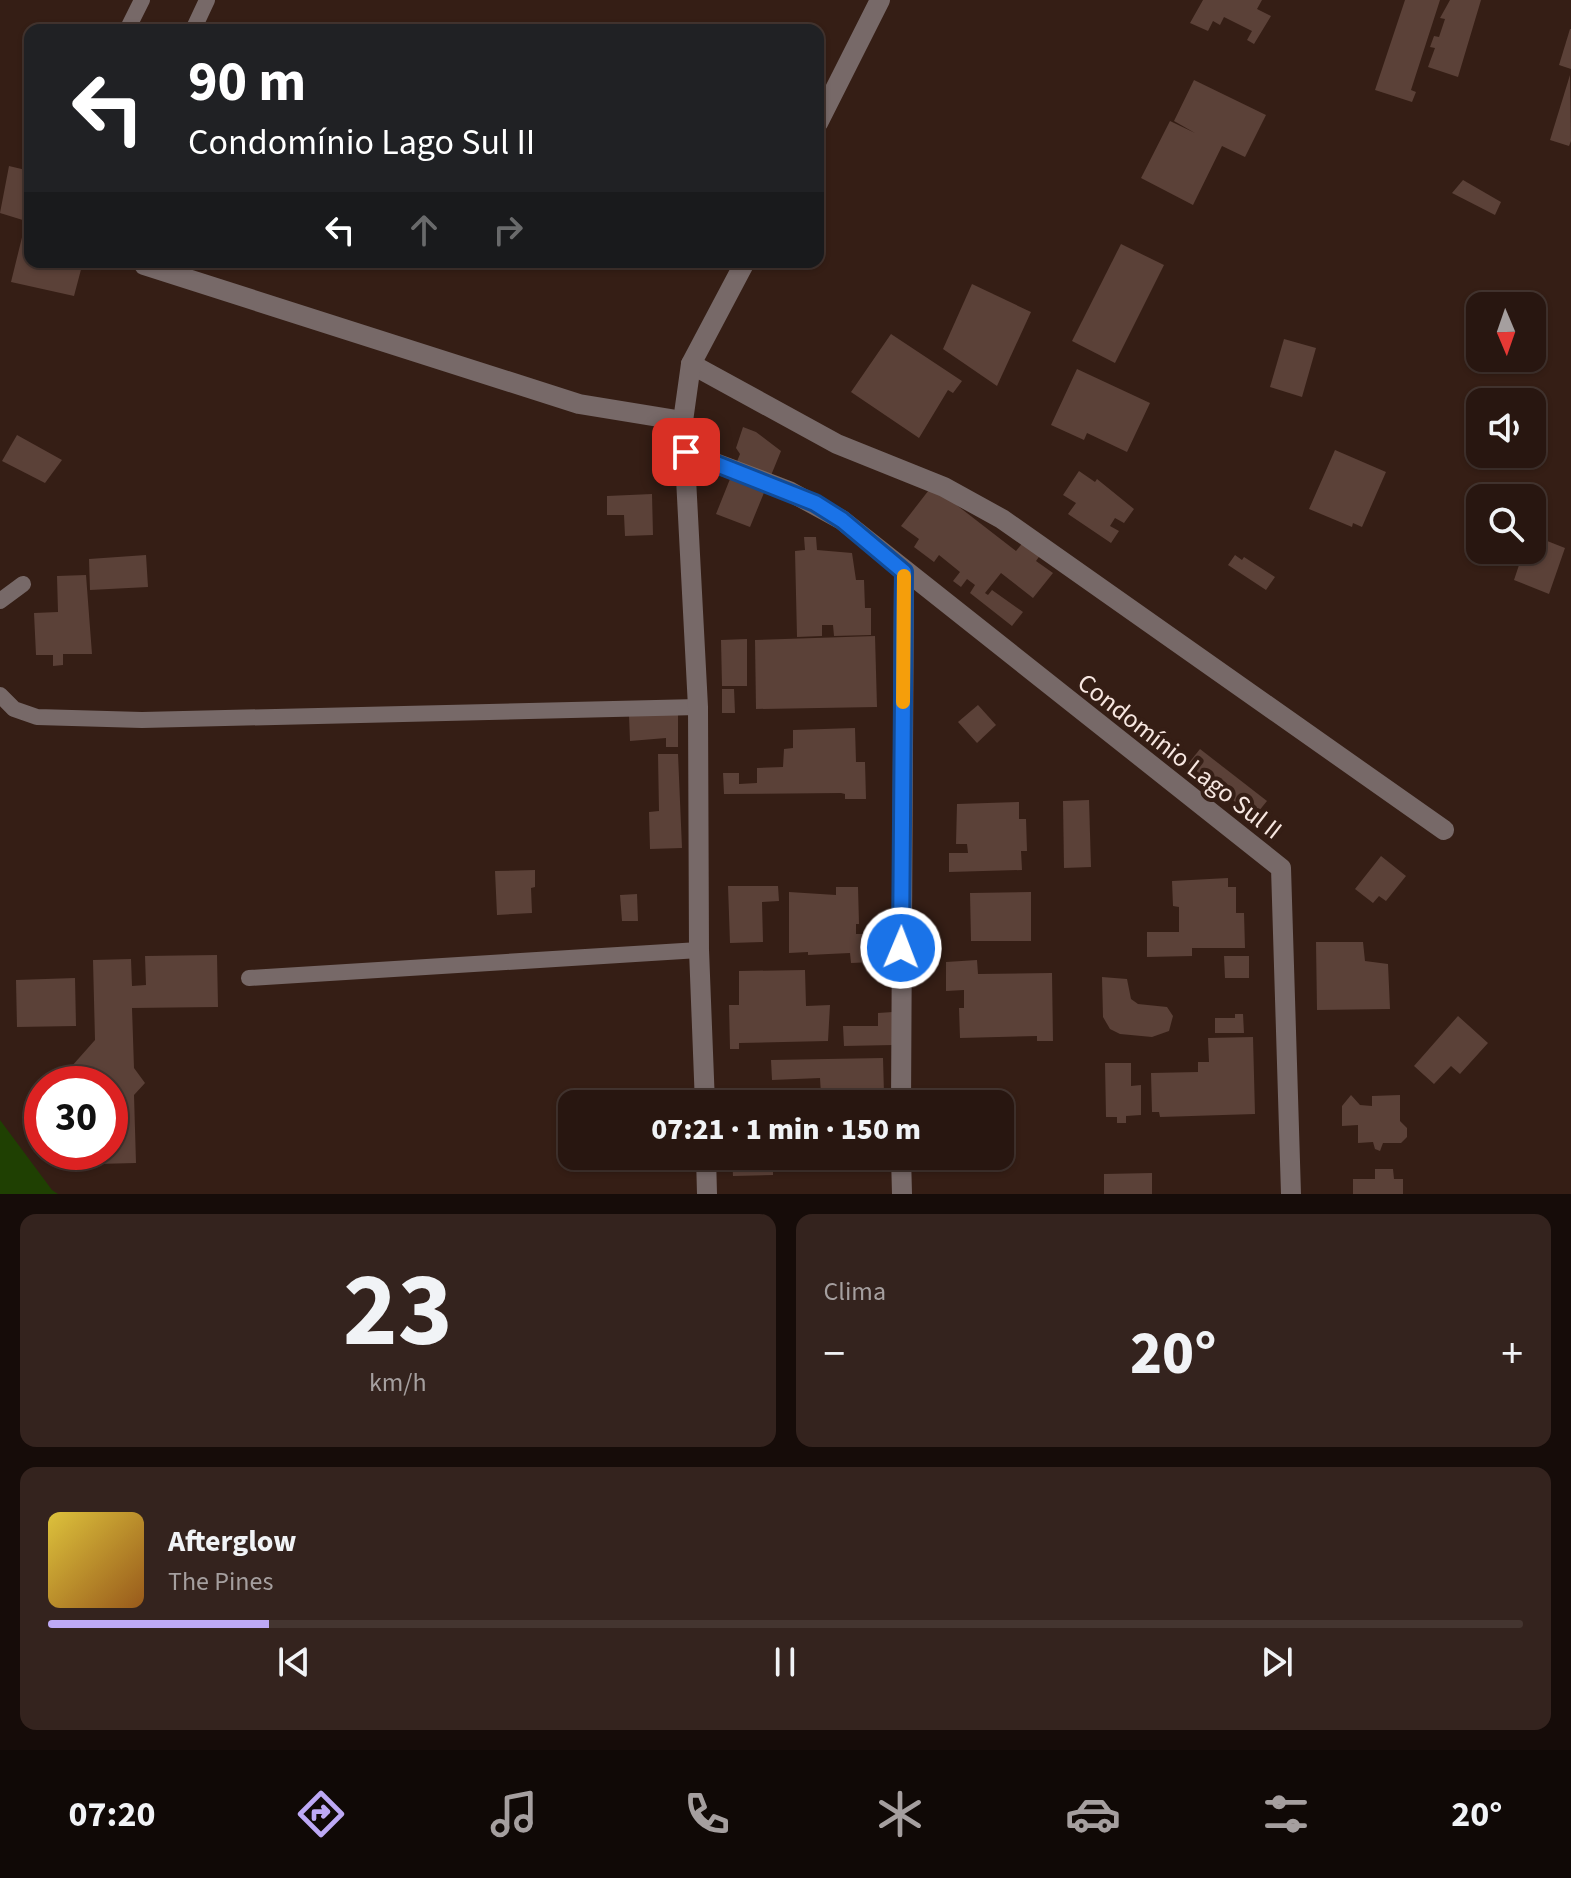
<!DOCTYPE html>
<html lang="pt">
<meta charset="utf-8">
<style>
:root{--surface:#281610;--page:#34231e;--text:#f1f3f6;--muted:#a59f9f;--line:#443530;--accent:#bda9f5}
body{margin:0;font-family:"Source Sans 3",sans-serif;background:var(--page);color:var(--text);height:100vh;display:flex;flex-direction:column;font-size:30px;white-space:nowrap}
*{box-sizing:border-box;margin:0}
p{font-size:26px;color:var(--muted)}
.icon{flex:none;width:44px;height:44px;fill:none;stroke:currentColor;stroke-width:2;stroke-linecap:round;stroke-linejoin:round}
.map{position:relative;height:1194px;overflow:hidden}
.side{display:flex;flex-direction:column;gap:20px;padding:20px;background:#160c09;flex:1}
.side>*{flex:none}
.banner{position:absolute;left:24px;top:24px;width:800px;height:244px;border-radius:16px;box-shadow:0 2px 6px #0004,0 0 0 2px var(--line);background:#202124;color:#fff;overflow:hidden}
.needle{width:52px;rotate:178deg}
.controls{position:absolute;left:1466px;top:292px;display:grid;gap:16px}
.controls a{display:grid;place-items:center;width:80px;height:80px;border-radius:16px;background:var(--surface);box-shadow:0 2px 6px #0004,0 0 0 2px var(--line);font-size:40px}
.speed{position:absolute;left:24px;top:1066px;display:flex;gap:16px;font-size:40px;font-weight:700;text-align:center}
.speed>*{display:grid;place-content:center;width:104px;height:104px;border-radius:50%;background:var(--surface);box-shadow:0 2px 6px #0004,0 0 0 2px var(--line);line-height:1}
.speed .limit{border:12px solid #d22;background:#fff;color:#111}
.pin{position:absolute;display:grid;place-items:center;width:68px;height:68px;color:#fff;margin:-34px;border-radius:16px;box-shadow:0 4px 12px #0006}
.me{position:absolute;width:88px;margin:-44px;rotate:1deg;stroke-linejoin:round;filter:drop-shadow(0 0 6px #0008)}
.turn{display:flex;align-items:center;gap:28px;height:168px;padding:0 32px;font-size:36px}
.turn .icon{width:104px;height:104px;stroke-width:2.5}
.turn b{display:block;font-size:56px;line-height:68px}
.lanes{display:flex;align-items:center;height:76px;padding:0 32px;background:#0003;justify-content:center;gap:40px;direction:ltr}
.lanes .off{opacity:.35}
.big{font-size:60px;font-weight:800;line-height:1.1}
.side .widget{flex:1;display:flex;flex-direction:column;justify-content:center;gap:12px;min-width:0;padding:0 28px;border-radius:16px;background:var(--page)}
.side .dial{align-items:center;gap:0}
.dial b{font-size:104px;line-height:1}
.song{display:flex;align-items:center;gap:24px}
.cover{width:96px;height:96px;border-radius:12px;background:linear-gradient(135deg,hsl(50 70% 55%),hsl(30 70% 35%))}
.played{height:8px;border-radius:4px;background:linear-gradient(90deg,var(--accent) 15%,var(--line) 15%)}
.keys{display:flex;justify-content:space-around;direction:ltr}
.heat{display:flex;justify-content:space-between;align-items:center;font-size:44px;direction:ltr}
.side .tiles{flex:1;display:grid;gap:20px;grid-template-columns:1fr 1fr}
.widget:last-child{grid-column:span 2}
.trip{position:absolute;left:558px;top:1090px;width:456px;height:80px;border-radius:16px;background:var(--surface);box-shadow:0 2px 6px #0004,0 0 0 2px var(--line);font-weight:800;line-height:80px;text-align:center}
.dock{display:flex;height:128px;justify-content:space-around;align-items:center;background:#100906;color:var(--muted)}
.dock .icon{width:56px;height:56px}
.dock .current{color:var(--accent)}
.dock b{font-size:36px;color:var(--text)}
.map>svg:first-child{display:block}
</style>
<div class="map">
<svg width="1571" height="1194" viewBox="0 0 1571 1194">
<rect width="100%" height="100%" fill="#351e15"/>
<polygon fill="#1f4002" points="0,1120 52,1190 58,1194 0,1194"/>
<g fill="#5b4138">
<polygon points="1203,0 1262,0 1257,9 1271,16 1254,44 1247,40 1252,31 1224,17 1220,25 1213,21 1208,31 1190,23"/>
<polygon points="1405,0 1440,0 1411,90 1416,92 1412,102 1375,90"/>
<polygon points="1450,0 1481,0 1458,77 1428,67 1435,48 1430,47 1434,36 1439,37 1445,19 1440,18"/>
<polygon points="1570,29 1571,29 1571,69 1559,65"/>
<polygon points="1570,75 1571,141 1569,146 1550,140"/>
<polygon points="1194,80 1266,115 1245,157 1222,146 1193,205 1141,178 1170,121 1195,133 1174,121"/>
<polygon points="9,166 30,171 30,262 83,262 74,296 11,282 26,221 0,213"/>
<polygon points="1463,180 1501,202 1495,215 1452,193"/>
<polygon points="1121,244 1164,265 1115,363 1072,341"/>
<polygon points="972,284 1031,312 997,386 943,349"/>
<polygon points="891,334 962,381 953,393 948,390 919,438 851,392"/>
<polygon points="1284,339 1316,348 1302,397 1270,387"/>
<polygon points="1077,369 1150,403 1127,452 1087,433 1084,440 1051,425"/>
<polygon points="743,427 756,432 781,451 750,527 716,514 740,454 736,448"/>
<polygon points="17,435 62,460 45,483 2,461"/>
<polygon points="1335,450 1386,472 1362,527 1353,523 1352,527 1309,509"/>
<polygon points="1079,471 1095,482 1097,479 1134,509 1124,523 1115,518 1110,526 1119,531 1111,543 1068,514 1076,503 1063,495"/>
<polygon points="932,486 1016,551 1029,535 1046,547 1036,561 1053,573 1033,598 1001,573 985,593 988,595 992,590 1023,612 1012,626 970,593 975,585 967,579 961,587 953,581 960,572 939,555 934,562 914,547 919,539 901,526"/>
<polygon points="652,494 653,535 625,536 624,515 607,515 607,496"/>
<polygon points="1532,535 1565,548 1549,594 1514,580 1524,550 1532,550"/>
<polygon points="804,537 816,537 817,550 852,553 856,580 864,580 865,608 871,608 871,635 834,636 833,625 822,625 822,636 797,637 795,551 805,550"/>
<polygon points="146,555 148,587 90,590 89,559"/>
<polygon points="1235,555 1242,560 1244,557 1275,577 1266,590 1228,565"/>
<polygon points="86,575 92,654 63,654 63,665 53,666 53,655 36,655 34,613 58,612 57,576"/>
<polygon points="875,636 877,707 756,709 755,640"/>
<polygon points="747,639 747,686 722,686 721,640"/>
<polygon points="722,689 734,689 735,713 722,713"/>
<polygon points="978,705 996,725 977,743 958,722"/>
<polygon points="678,707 678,747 666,747 666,738 630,741 629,715"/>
<polygon points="855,728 856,762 865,762 866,799 845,799 845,794 841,793 724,794 723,773 739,773 739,784 757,783 757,768 783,767 784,749 793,748 793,730"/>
<polygon points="1200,749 1267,801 1254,817 1188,764"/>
<polygon points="658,754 678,754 682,848 650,849 649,812 659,811"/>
<polygon points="1089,800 1091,867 1064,868 1063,801"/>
<polygon points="1019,802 1019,819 1026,819 1027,851 1021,851 1022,870 949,872 949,853 968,853 967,844 956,844 957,804"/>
<polygon points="1381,856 1406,876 1386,901 1379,896 1373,903 1355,889"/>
<polygon points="535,870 535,887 531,888 532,913 497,915 495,871"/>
<polygon points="1228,878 1228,887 1236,887 1236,913 1244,913 1245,948 1192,948 1192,956 1147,957 1147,932 1179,932 1179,907 1173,906 1172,881"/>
<polygon points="728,886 778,886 779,901 762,902 763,942 730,943"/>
<polygon points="836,887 858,887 859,924 856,924 856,934 873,934 874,962 851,963 850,953 808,955 808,952 789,953 789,892 836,895"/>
<polygon points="1031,892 1031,941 971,941 970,893"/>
<polygon points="637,894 638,921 622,921 620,895"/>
<polygon points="1316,942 1363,942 1365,961 1388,964 1390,1009 1317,1010"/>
<polygon points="217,955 218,1007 132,1008 134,1068 145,1083 134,1095 136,1163 97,1164 97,1152 110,1152 110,1084 56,1084 95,1040 93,960 131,959 132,986 146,985 145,956"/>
<polygon points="1224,956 1249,956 1249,978 1225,978"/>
<polygon points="977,960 978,974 1052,973 1053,1041 1037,1041 1037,1036 960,1038 959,1008 964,1008 964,990 946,991 946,962"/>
<polygon points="805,970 806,1006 830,1005 828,1041 739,1043 739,1049 730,1049 729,1005 739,1005 739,971"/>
<polygon points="1102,977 1127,979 1131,999 1138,1004 1167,1007 1173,1016 1169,1031 1152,1037 1120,1034 1110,1029 1103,1017"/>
<polygon points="75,978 76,1026 17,1027 16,980"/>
<polygon points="893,1012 894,1045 844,1046 843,1026 878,1026 878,1013"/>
<polygon points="1235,1014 1243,1014 1244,1033 1215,1033 1215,1018 1235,1018"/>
<polygon points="1458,1016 1488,1043 1460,1074 1451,1066 1434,1084 1414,1066"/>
<polygon points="1253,1037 1255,1114 1160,1117 1159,1112 1152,1112 1151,1073 1198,1072 1198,1062 1209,1062 1208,1038"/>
<polygon points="883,1058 884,1094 863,1094 863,1104 752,1104 752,1097 821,1095 820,1078 772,1080 771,1060"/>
<polygon points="1105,1063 1131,1063 1131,1086 1141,1085 1141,1115 1126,1116 1126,1123 1117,1123 1117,1117 1106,1117"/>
<polygon points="1351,1095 1360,1105 1372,1106 1372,1096 1400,1095 1400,1121 1407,1128 1407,1137 1401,1143 1383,1143 1380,1151 1375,1149 1373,1142 1358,1143 1358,1125 1342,1126 1342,1106"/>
<polygon points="732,1156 773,1156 773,1175 733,1176"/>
<polygon points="1375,1169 1393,1169 1394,1179 1403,1179 1403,1194 1353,1194 1353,1179 1375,1179"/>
<polygon points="1152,1173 1152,1194 1104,1194 1104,1174"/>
</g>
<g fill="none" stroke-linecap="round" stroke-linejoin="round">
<g stroke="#776968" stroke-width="16">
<polyline points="127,30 142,0"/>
<polyline points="193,30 207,0"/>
<polyline points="0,601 23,584"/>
<polyline points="0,695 14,709 37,717 142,720 698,707"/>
<polyline points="249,978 699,950"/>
</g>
<g stroke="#776968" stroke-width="20">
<polyline points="818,123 880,0"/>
<polyline points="144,265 579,404 683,421"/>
<polyline points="691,364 837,444 944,487 1002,519 1444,830"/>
<polyline points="686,452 789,491 842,520 1281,868 1291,1194"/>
<polyline points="705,1104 699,950 698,707 683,421 691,364 745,262"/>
<polyline points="901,1104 904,572"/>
<polyline points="706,1156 707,1194"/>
<polyline points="901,1156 902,1194"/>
</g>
</g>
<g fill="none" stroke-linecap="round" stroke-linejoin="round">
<defs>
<polyline id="route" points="686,452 815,503 842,520 904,572 901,948"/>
</defs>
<use href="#route" stroke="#114b97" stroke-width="20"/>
<use href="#route" stroke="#1a73e8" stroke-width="14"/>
<polyline stroke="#f59e0b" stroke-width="14" points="903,702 904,576"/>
</g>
<g text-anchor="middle" stroke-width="8" stroke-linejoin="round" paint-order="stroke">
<g font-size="26" fill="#f7e7e1" stroke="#351e15">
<text transform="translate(1180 756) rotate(38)" y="9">Condomínio Lago Sul II</text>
</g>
</g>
</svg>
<div class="controls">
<a><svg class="needle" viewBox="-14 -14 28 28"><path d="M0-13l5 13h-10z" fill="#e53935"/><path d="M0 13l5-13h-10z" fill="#a59f9f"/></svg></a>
<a><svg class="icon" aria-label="sound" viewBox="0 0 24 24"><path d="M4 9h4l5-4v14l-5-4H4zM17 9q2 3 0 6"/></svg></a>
<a><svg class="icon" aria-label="search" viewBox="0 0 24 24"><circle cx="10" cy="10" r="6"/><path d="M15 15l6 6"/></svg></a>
</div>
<div class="speed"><div class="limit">30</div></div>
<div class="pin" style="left:686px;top:452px;background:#d93025"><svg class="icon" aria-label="arrive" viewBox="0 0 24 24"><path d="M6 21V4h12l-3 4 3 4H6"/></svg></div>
<svg class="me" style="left:901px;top:948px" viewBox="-20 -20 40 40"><circle r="17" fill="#1a73e8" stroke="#fff" stroke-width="3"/><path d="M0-11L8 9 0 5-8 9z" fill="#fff"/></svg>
<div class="trip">07:21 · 1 min · 150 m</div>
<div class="banner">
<div class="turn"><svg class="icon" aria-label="left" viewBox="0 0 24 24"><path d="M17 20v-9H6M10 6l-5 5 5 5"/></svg><div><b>90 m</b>Condomínio Lago Sul II</div></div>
<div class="lanes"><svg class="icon" aria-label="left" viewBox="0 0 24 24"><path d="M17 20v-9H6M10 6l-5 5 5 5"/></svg><svg class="icon off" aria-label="ahead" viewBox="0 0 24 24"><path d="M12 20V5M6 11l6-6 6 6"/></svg><svg class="icon off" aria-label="right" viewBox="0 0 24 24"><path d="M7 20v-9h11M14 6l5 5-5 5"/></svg></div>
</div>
</div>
<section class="side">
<div class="tiles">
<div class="widget dial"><b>23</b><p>km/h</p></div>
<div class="widget"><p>Clima</p>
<div class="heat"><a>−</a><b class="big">20°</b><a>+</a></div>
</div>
<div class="widget">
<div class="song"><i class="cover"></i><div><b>Afterglow</b><p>The Pines</p></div></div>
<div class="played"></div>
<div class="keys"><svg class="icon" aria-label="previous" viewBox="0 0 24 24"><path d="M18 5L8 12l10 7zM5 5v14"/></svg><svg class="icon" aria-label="pause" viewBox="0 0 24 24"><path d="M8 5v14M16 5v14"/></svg><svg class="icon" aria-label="next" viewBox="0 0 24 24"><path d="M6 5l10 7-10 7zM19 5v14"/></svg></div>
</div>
</div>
</section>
<nav class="dock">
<b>07:20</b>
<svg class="icon current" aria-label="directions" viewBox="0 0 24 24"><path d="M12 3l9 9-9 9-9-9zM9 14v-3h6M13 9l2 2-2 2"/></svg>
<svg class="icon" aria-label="music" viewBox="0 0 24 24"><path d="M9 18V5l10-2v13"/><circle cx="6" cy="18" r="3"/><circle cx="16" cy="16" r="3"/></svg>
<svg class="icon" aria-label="phone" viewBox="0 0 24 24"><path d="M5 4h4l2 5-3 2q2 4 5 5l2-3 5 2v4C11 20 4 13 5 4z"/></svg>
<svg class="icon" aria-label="climate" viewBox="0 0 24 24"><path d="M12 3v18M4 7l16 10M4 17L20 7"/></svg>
<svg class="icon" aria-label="car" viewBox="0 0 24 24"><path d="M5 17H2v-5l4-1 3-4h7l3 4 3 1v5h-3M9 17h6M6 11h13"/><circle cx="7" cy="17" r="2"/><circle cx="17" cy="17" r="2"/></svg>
<svg class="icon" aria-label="filters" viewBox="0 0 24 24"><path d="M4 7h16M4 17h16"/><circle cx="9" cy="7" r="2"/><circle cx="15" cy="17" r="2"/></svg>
<b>20°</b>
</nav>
